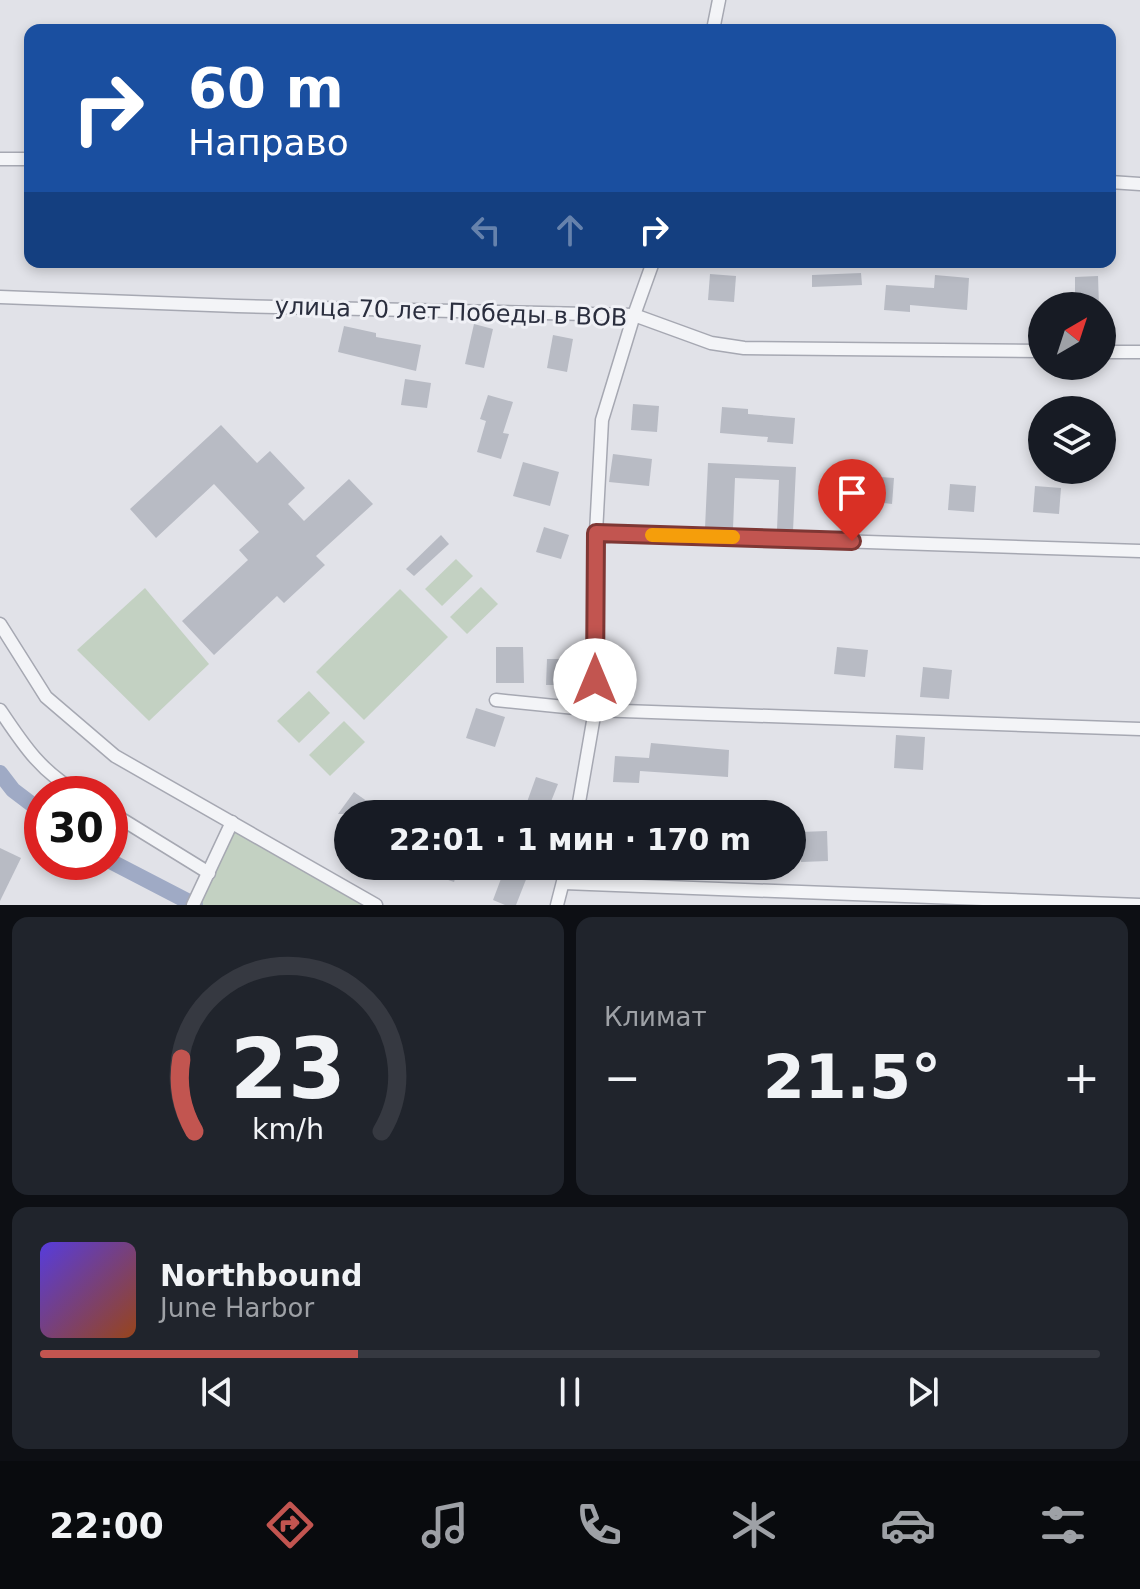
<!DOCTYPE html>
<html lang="ru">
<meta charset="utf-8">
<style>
:root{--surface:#171b24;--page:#20242c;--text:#f1f3f6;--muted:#9ea1a6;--line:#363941;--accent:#c25550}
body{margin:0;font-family:"DejaVu Sans",sans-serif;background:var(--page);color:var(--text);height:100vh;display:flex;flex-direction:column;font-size:30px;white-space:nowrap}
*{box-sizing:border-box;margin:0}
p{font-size:26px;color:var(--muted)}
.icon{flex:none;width:44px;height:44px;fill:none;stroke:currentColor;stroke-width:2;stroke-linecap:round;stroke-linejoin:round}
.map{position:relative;height:905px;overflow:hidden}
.sheet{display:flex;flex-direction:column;gap:12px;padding:12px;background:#0d0f14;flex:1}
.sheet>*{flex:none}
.guide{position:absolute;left:24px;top:24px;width:1092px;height:244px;border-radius:16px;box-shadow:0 4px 12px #0003;background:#1a4fa0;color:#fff;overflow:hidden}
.needle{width:52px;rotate:39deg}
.buttons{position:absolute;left:1028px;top:292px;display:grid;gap:16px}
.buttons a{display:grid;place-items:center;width:88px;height:88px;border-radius:50%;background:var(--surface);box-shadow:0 4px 12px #0003;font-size:40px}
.speed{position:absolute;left:24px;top:776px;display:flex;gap:16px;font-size:40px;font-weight:700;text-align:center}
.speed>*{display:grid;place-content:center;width:104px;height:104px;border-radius:50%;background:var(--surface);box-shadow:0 4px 12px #0003;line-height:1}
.speed .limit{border:12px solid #d22;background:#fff;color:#111}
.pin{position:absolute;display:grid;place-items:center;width:68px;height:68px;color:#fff;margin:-82px -34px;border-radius:50% 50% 50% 0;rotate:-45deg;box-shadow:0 0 8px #0007}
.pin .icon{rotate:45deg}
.me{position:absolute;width:88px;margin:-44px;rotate:0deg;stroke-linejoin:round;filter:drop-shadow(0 0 6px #0008)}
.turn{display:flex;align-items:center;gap:28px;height:168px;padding:0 32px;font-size:36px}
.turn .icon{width:104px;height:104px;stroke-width:2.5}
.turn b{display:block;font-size:56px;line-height:68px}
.lanes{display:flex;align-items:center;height:76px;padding:0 32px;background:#0003;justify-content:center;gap:40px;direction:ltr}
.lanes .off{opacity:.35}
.big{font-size:60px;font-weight:700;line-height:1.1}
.sheet .tile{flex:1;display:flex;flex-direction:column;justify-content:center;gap:12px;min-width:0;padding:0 28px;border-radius:16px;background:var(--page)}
.sheet .dial{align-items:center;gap:0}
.dial svg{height:208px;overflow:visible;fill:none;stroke:var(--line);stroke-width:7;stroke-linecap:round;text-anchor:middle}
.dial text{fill:var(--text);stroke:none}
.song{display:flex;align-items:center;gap:24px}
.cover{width:96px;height:96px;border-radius:12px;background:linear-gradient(135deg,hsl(250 70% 55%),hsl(20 70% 35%))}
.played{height:8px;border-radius:4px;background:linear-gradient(90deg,var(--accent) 30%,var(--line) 30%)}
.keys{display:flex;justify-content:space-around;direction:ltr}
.heat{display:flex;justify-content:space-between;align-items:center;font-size:44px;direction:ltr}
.sheet .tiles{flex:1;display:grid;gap:12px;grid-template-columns:1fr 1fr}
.tile:last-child{grid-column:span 2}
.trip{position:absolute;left:334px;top:800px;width:472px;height:80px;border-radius:40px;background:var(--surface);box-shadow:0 4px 12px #0003;font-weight:700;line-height:80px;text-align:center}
.tabs{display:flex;height:128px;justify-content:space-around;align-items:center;background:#090b0e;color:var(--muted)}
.tabs .icon{width:56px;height:56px}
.tabs .current{color:var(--accent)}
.tabs b{font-size:36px;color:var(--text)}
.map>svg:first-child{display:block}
</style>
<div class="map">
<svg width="1140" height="905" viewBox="0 0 1140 905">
<rect width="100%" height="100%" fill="#e1e2e8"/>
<g fill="#c3d1c2">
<polygon points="456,559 473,576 442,606 425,589"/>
<polygon points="481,587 498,604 467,634 450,617"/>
<polygon points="145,588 209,664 149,721 77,650"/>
<polygon points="400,589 448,637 364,720 316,672"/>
<polygon points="309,691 330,713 299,743 277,721"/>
<polygon points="344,721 365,742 330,776 309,755"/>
<polygon points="232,822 376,905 193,905"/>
</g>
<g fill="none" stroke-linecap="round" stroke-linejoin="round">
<g stroke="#9faac5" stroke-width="16">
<polyline points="0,773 13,790 42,812"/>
<polyline points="110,861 195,905"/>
</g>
</g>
<g fill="#b8bbc4">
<polygon points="861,273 862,285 812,287 812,275"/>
<polygon points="710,274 736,276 734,302 708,300"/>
<polygon points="935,275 969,278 967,310 910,305 910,312 884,310 886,285 934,288"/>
<polygon points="1098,276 1099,306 1075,306 1075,277"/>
<polygon points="474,324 493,329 484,368 465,364"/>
<polygon points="344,326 376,333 376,337 421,345 416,371 338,352"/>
<polygon points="553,335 573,339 567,372 547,368"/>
<polygon points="405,379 431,383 427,408 401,405"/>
<polygon points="488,395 513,402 503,433 509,434 501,459 477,452 486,421 480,419"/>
<polygon points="633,404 659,406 657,432 631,430"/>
<polygon points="722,407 748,409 748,414 795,418 793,444 767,442 768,437 720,433"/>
<polygon points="221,425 257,463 270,451 305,488 288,504 304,521 349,479 373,504 316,556 325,565 284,603 277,596 214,655 182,621 248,560 239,550 259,532 214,484 156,538 130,509"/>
<polygon points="613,454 652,459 649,486 609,482"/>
<polygon points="523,462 559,472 550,506 513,496"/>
<polygon points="708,463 796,467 793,531 777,530 779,480 735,478 733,529 705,528"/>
<polygon points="868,476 894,478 892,504 867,501"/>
<polygon points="950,484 976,486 974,512 948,510"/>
<polygon points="1035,486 1061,488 1059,514 1033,512"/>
<polygon points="544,527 569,535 561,559 536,552"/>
<polygon points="441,535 449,544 414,576 406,569"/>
<polygon points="496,647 523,647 524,683 496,683"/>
<polygon points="837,647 868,650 865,677 834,674"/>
<polygon points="547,659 572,659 572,685 546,685"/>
<polygon points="923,667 952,670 949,699 920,697"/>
<polygon points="476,708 505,717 495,747 466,738"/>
<polygon points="896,735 925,737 923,770 894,768"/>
<polygon points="651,743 729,750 728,777 640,771 639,783 613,782 615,756 649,758"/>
<polygon points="536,777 558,784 548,809 527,802"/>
<polygon points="354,792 385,814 338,814"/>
<polygon points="827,831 828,861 801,862 800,832"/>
<polygon points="0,848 21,858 0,901"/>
<polygon points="437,866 459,866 454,882 434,875"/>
<polygon points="505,868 527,877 516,905 505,905 493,900"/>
</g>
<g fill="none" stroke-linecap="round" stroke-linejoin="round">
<defs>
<g id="minor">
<polyline points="713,30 719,0"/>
<polyline points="0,159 30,159"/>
<polyline points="1110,182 1140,184"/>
<polyline points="0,297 237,306 634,315 711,343 744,348 1042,351"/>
<polyline points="1102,352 1140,352"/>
<polyline points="596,533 1140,551"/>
<polyline points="0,624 46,697 115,756 376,905"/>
<polyline points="496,700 595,710 1140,729"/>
<path d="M0 710C24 746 41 772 80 794"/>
<polyline points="110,812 209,873"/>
<polyline points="577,814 595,710 596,533 602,420 634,315 653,262"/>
<polyline points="564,883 1140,905"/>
<polyline points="193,905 232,822"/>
<polyline points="557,905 567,866"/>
</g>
</defs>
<use href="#minor" stroke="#a6a8b2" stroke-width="15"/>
<use href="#minor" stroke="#f3f4f7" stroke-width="12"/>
</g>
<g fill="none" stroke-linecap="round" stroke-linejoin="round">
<defs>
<polyline id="route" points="595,680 596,533 852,541"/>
</defs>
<use href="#route" stroke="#7e3734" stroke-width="20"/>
<use href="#route" stroke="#c25550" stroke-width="14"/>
<polyline stroke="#f59e0b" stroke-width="14" points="652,535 733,537"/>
</g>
<g text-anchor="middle" stroke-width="6" stroke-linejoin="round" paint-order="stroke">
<g font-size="24" fill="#2a2e3e" stroke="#f0f1f6">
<text transform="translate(451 312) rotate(2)" y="8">улица 70 лет Победы в ВОВ</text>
</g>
</g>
</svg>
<div class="buttons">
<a><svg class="needle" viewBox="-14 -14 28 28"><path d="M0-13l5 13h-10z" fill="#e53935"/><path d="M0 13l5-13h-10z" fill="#9ea1a6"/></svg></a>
<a><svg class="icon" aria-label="layers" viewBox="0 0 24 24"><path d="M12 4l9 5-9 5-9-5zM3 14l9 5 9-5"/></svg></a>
</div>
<div class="speed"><div class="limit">30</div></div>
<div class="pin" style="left:852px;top:541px;background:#d93025"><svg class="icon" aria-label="arrive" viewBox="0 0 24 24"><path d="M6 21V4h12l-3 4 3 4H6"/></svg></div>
<svg class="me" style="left:595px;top:680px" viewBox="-20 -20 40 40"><circle r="19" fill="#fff"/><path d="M0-13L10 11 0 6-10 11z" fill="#c25550"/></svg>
<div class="trip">22:01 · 1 мин · 170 m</div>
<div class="guide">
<div class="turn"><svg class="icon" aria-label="right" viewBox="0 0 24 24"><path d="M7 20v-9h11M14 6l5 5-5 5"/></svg><div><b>60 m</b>Направо</div></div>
<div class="lanes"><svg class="icon off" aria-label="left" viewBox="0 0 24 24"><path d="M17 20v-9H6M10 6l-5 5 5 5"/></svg><svg class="icon off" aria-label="ahead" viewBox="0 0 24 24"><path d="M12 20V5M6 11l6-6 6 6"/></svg><svg class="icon" aria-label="right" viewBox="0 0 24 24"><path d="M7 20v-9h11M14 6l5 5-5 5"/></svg></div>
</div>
</div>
<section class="sheet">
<div class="tiles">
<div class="tile dial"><svg viewBox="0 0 100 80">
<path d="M14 69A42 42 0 1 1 86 69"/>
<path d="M14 69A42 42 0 0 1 9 41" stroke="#c25550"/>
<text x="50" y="56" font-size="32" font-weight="700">23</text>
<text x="50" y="72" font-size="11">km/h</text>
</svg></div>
<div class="tile"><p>Климат</p>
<div class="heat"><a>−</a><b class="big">21.5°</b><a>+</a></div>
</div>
<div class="tile">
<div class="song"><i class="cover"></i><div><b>Northbound</b><p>June Harbor</p></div></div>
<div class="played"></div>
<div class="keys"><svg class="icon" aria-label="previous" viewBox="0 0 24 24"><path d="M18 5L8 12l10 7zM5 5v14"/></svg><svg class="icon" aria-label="pause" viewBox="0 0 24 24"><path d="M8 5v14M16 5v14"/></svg><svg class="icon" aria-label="next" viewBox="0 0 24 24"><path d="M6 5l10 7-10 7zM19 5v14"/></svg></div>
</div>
</div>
</section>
<nav class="tabs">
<b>22:00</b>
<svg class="icon current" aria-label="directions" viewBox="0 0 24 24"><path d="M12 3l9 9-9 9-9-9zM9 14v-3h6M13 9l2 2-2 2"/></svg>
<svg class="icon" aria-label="music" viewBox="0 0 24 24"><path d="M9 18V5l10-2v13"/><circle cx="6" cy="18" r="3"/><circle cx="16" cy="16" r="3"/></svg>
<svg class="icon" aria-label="phone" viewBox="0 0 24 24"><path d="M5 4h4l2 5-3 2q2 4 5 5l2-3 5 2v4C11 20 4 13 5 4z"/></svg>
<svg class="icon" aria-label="climate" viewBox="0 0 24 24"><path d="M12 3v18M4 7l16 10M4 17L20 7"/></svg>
<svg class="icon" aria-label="car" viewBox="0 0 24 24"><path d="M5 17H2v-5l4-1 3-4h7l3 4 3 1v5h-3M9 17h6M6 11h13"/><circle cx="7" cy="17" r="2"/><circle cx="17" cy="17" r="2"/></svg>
<svg class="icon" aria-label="filters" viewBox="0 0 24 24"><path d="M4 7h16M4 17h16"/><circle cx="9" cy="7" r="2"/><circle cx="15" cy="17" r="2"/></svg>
</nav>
